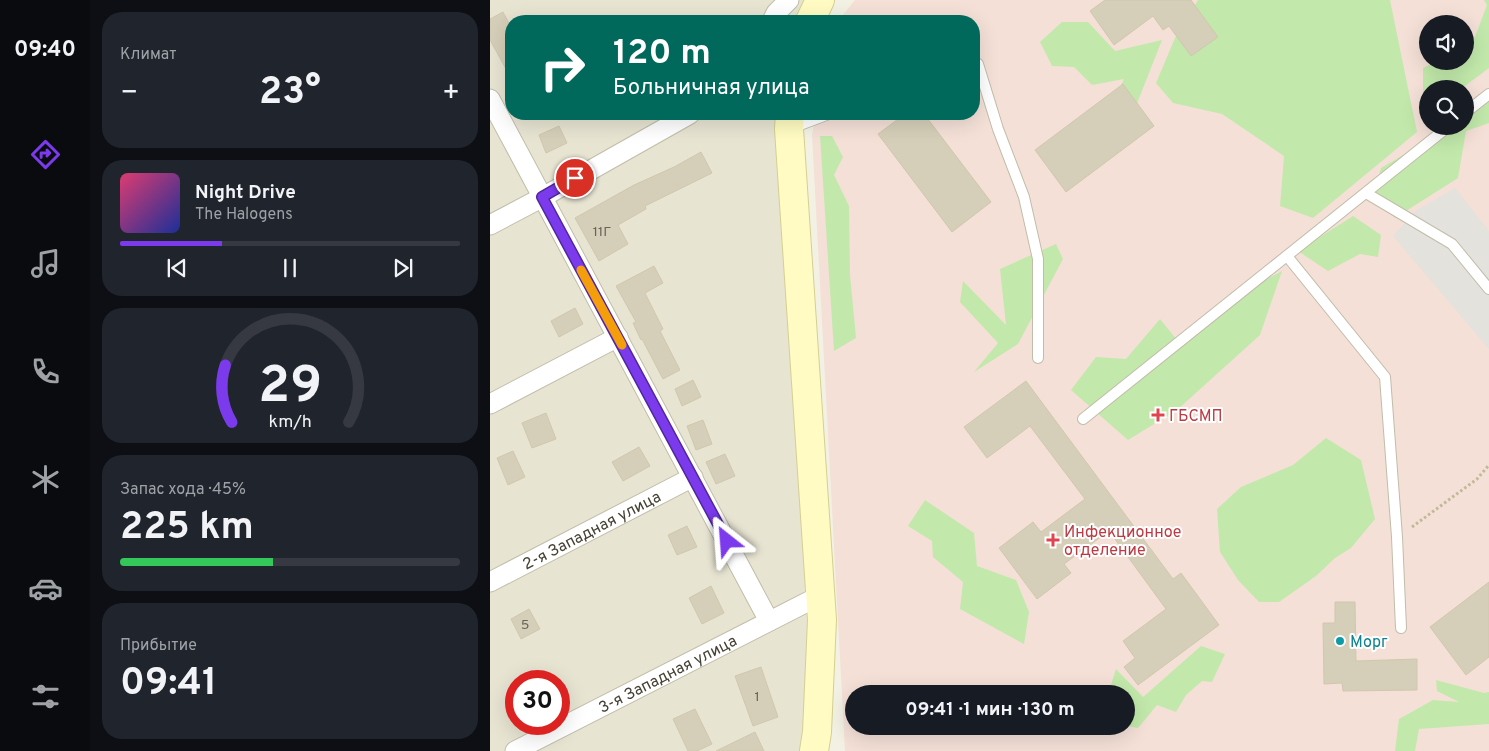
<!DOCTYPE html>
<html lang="ru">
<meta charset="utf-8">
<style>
:root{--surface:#171b24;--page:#20242c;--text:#f1f3f6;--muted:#9ea1a6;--line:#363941;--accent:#7c3aed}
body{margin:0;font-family:Overpass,sans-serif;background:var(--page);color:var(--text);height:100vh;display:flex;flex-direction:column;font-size:19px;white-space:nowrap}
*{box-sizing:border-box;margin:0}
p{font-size:16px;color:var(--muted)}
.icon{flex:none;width:28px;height:28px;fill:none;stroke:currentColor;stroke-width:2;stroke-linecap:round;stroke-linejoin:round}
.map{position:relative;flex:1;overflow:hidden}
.side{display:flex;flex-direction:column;gap:12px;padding:12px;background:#0d0f14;width:400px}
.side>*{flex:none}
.hud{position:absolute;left:15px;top:15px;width:475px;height:105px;border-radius:20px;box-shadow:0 5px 20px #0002;background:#00695c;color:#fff;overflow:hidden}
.controls{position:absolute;left:929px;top:15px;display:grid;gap:10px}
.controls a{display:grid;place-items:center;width:55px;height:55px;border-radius:50%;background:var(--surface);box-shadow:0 5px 20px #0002;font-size:25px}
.speed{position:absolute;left:15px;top:670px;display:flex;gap:10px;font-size:25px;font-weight:700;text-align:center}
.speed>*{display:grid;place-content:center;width:65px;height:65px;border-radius:50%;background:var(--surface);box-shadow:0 5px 20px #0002;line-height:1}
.speed .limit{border:8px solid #d22;background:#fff;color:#111}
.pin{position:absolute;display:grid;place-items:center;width:42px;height:42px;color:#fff;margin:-21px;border:2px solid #fff;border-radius:50%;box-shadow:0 1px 5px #0007}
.me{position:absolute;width:55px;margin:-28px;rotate:332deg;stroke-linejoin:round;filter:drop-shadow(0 0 4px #0008)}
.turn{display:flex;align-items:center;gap:18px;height:105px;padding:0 25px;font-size:22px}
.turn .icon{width:65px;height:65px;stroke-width:2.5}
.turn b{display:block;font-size:35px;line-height:42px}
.big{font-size:38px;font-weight:700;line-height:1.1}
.side .tile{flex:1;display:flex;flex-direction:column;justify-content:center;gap:8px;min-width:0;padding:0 18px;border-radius:20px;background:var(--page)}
.side .dial{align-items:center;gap:0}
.dial svg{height:130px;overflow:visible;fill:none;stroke:var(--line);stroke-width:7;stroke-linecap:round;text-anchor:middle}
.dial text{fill:var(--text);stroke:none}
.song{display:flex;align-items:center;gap:15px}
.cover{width:60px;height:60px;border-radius:8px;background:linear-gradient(135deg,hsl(340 70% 55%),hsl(230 70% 35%))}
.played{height:5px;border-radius:2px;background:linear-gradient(90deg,var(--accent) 30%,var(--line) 30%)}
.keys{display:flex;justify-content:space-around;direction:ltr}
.heat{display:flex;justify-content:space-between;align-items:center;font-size:28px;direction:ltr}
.charge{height:8px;border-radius:4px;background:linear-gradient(90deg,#34c759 45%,var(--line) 0)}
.trip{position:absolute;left:355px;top:685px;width:290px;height:50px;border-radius:25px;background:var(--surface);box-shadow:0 5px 20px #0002;font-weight:700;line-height:50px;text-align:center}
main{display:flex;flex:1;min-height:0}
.tabs{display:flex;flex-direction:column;width:90px;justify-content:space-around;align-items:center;background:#090b0e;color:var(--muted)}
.tabs .icon{width:35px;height:35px}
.tabs .current{color:var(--accent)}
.tabs b{font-size:22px;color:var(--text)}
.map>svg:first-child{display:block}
</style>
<main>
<nav class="tabs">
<b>09:40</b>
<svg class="icon current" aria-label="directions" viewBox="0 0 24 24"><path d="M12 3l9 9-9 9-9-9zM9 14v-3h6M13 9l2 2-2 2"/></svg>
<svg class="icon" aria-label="music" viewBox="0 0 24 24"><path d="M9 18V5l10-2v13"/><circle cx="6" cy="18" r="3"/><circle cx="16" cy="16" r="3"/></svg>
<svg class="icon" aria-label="phone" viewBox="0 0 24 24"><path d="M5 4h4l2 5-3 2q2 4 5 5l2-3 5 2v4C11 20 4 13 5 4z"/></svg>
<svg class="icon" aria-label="climate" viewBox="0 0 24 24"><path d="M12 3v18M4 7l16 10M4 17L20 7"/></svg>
<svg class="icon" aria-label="car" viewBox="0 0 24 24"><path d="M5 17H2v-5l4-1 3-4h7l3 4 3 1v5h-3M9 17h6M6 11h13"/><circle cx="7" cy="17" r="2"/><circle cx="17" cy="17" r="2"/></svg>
<svg class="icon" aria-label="filters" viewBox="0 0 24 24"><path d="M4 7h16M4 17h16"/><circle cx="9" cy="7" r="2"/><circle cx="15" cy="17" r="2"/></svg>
</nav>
<section class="side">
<div class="tile"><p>Климат</p>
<div class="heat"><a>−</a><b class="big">23°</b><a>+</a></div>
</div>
<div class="tile">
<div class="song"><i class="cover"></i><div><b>Night Drive</b><p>The Halogens</p></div></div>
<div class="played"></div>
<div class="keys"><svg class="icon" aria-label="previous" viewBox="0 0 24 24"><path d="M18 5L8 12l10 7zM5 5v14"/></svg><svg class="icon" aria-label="pause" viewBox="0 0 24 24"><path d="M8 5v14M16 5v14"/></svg><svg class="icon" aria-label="next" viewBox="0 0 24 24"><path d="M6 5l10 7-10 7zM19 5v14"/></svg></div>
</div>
<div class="tile dial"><svg viewBox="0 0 100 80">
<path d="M14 69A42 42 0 1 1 86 69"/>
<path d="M14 69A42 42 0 0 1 10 34" stroke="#7c3aed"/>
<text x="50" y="56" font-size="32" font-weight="700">29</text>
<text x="50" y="72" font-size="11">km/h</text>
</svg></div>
<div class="tile"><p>Запас хода · 45%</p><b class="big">225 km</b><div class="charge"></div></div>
<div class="tile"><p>Прибытие</p><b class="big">09:41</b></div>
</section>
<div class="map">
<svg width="999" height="751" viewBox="0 0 999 751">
<rect width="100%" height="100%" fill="#f3f1e4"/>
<path fill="#e7e4d2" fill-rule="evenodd" d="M0 0H330L320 21H21V114H300L324 751H0ZM26 681H69V724H26Z"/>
<path fill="#f4e0d7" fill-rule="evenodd" d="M365 0H999V751H355L322 135 326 114H484V21H348ZM938 24H975V61H938ZM938 89H975V126H938ZM364 694H636V726H364Z"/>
<g fill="#c2e9ab">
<polygon points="708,0 900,0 927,132 823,218 790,206 794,156 732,114 683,103 666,83 685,38"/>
<polygon points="994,0 999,0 999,68 971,89 938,89 937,96 933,92 933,68 947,61 975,61 975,44 985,37 997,5"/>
<polygon points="572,22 598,22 625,51 672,40 646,106 623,103 634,79 602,85 584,67 562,66 550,42"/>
<polygon points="999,88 999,123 976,131 968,178 905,218 883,197 891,168 963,126 975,126 975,113"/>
<polygon points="330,136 342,136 353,157 344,175 359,206 360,275 366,338 344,351"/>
<polygon points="863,216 891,235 888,257 870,254 838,271 808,251"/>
<polygon points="566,244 573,259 528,344 484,372 508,343 470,302 473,281 516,325 510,269"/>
<polygon points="792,271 770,335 687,410 638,440 581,390 606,357 636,359 670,319 687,340 717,312"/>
<polygon points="836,438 871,460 885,519 861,548 845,558 826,576 789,602 769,602 748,580 730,552 727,509 751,487 803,465"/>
<polygon points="435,500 484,533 487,566 526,580 539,612 534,644 470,609 473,582 443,557 442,541 418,526"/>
<polygon points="711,646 735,654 722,682 712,681 696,695 686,712 667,705 648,728 636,726 636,694 618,694 626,669 653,697"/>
<polygon points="946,680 994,693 999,692 999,724 929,729 925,751 905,751 909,719 943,700 969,702 947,691"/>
</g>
<polygon fill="#e3e2dd" points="965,188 999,231 999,349 903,236 927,210"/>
<g fill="#d5cfb9" stroke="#d0c8ac">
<polygon points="615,0 701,0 728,37 701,56 679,26 673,30 663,16 624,45 600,11"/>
<polygon points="13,12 21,27 21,78 0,40 0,19"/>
<polygon points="633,84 664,126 576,192 545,150"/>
<polygon points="415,114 434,114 501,202 462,232 388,134"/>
<polygon points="69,126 77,143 56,153 49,135"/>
<polygon points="211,152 222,173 155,206 156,209 128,225 138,244 109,261 85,218 144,185 184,167"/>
<polygon points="164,266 173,283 155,293 173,329 170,331 190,370 173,379 152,339 151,340 143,323 146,322 126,286"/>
<polygon points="85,308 93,324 69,337 61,321"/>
<polygon points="203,380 211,397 192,406 185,389"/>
<polygon points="536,381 683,579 691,573 729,625 648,685 634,667 645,658 633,641 676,609 619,531 574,564 581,573 547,599 509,548 543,522 551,532 595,499 540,426 497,458 474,427"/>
<polygon points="56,413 66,439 42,448 32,423"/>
<polygon points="213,420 222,444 206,450 197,426"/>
<polygon points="149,447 160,466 133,481 122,462"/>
<polygon points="23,451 35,477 18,485 7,458"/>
<polygon points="235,454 245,476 226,484 216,462"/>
<polygon points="197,526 207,547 187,555 178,535"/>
<polygon points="999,582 999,657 976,675 940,627"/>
<polygon points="221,586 234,613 212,624 199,598"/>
<polygon points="845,602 865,602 866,661 927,659 927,690 853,691 852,683 834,684 833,623 845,623"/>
<polygon points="39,609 50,629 31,639 21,619"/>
<polygon points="271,667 288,717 263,726 245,676"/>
<polygon points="205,709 222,744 207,751 198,751 183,719"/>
<polygon points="265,732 274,751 226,751"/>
</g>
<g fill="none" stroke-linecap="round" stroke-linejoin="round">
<defs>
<g id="service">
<polyline points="484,64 488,64 508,129 534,197 548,259 548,358"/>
<polyline points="975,113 999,94"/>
<polyline points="302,128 339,114"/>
<polyline points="876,193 962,244 999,289"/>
<polyline points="797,256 895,377 907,537 911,628"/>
<polyline points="593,419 959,126"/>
</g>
<g id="minor">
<polyline points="282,21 286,13 299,0"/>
<polyline points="0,99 279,621"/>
<polyline points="0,225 53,197 200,114"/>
<polyline points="0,404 128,337"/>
<path id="s1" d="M0 582 203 477"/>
<path id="s2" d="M25 751 331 595"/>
</g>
<g id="secondary">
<polyline points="320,21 330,0"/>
<polyline points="300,114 299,129 332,620 327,732 324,751"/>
</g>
</defs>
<use href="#service" stroke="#c1bda9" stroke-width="12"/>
<use href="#minor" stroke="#c1bda9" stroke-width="21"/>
<use href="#secondary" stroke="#d5cf92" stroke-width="30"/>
<polyline stroke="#c1b997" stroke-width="3" stroke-dasharray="2.5 2.5" stroke-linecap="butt" points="922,527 987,479 999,465"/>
<use href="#service" stroke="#fff" stroke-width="10"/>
<use href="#minor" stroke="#fff" stroke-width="19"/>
<use href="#secondary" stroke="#fffbc2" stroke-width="28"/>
</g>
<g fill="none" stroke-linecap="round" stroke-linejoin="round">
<defs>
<polyline id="route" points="85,178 52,197 237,541"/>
</defs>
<use href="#route" stroke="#51269a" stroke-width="12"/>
<use href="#route" stroke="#7c3aed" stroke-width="9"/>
<polyline stroke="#f59e0b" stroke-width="9" points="91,270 132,345"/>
</g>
<g fill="#e0444e" stroke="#fff" stroke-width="2">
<path d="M665.5 407.5h5v5h5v5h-5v5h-5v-5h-5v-5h5z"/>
<path d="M560.5 532.5h5v5h5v5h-5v5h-5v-5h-5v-5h5z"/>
</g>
<circle fill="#0f9aa8" stroke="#fff" stroke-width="2" cx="850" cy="641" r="5"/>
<g text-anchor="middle" stroke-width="4" stroke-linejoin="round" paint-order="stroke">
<g font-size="14" fill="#696455">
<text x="112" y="236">11Г</text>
<text x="35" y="629">5</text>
<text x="267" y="701">1</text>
</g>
<g font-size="16" fill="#be3a42" stroke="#fff" text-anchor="start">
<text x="679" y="421">ГБСМП</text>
<text x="574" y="537">Инфекционное<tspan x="574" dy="18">отделение</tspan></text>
</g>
<g font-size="16" fill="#454134" stroke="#fff">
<text dy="6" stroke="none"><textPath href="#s1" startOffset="114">2-я Западная улица</textPath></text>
<text dy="6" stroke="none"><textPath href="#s2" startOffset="171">3-я Западная улица</textPath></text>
</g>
<g font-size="16" fill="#0d838f" stroke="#fff" text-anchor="start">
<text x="860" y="647">Морг</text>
</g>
</g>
</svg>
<div class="controls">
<a><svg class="icon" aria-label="sound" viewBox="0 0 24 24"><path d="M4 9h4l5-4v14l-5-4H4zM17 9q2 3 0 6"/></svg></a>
<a><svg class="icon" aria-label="search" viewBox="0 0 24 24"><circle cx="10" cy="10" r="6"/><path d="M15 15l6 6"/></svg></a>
</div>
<div class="speed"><div class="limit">30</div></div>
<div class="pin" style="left:85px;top:178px;background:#d93025"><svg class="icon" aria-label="arrive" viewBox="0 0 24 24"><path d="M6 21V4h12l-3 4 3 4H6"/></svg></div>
<svg class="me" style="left:237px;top:541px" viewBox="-20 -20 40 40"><path d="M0-17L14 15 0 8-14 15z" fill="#7c3aed" stroke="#fff" stroke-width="4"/></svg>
<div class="trip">09:41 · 1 мин · 130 m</div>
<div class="hud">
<div class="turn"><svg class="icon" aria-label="right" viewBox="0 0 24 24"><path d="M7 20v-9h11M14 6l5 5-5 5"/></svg><div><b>120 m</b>Больничная улица</div></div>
</div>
</div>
</main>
